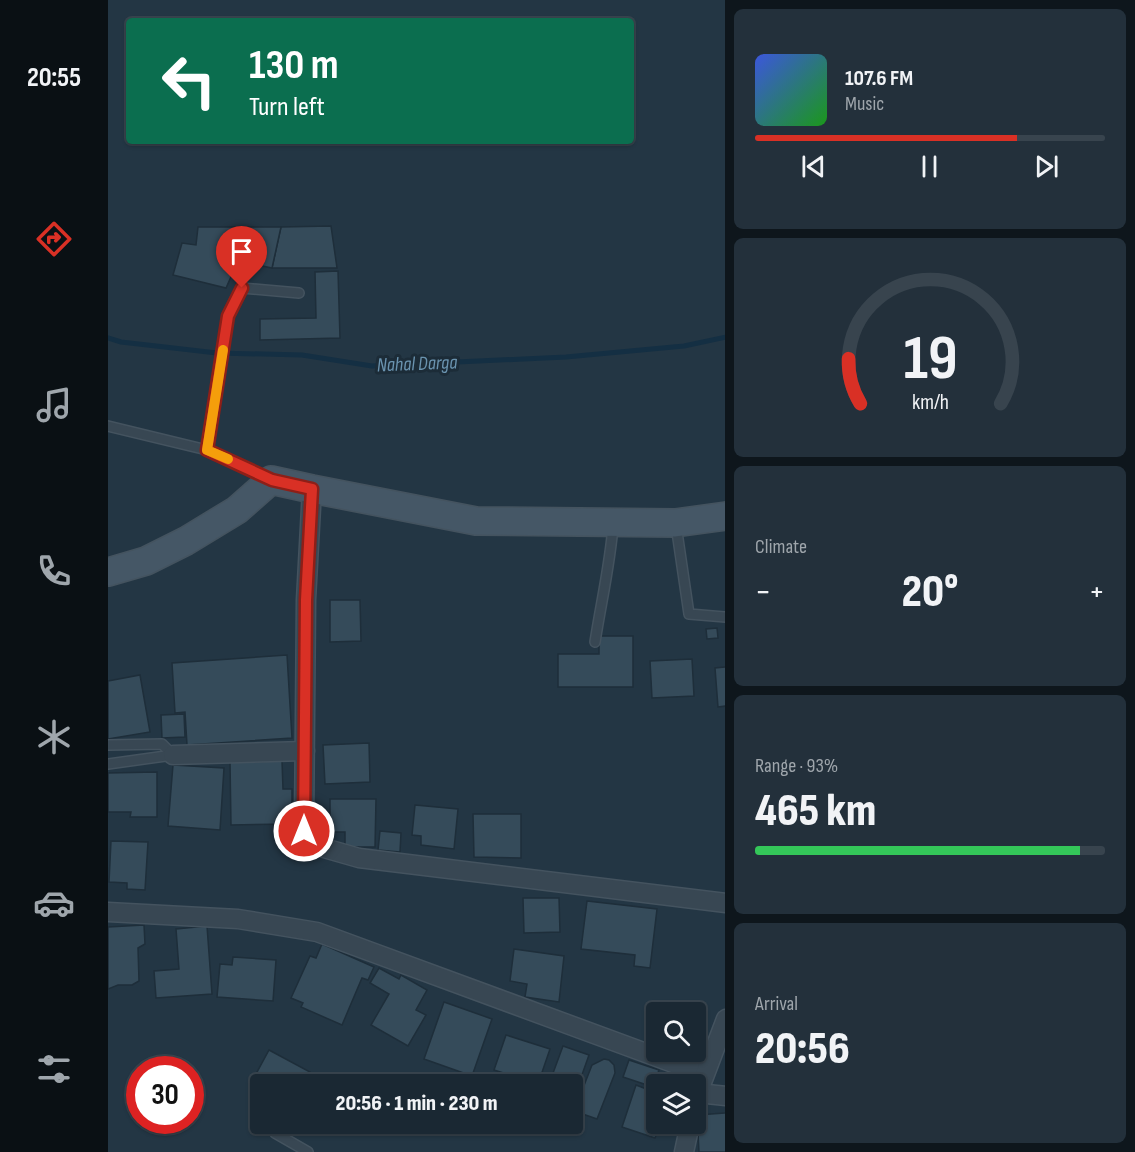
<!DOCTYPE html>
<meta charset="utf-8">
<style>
:root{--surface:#1a2833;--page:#23303b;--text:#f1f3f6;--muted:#9fa6ac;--line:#38444e;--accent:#d93025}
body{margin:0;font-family:"Sofia Sans Condensed",sans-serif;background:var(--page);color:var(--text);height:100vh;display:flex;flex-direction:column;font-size:22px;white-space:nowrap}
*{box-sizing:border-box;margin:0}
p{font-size:20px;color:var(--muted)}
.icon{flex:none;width:33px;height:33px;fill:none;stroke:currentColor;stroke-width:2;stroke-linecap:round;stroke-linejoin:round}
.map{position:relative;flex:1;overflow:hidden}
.panel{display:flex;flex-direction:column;gap:9px;padding:9px;background:#0e161c;width:410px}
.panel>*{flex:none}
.top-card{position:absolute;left:18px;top:18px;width:508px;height:126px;border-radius:6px;box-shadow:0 2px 4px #0004,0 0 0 2px var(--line);background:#0b6e4f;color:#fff;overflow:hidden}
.tools{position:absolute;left:538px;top:1002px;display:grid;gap:12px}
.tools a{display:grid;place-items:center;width:60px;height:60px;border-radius:6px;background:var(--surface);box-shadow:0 2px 4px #0004,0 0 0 2px var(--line);font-size:30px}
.speed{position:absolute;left:18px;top:1056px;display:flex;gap:12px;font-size:30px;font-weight:700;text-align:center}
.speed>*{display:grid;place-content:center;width:78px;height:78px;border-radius:50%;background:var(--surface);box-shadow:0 2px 4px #0004,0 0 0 2px var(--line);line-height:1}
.speed .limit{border:9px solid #d22;background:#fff;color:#111}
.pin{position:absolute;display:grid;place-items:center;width:51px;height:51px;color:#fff;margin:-62px -26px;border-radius:50% 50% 50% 0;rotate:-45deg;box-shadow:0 0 6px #0007}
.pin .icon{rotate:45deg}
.me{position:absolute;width:66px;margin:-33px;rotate:0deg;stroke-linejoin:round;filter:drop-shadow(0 0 4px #0008)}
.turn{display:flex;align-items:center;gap:21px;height:126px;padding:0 24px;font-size:27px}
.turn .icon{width:78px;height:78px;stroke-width:2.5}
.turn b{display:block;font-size:42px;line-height:51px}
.big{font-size:45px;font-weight:800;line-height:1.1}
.panel .widget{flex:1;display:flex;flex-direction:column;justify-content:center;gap:9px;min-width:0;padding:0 21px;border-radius:9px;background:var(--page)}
.panel .dial{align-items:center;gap:0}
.dial svg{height:156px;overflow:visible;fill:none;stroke:var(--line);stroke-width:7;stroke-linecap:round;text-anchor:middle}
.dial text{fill:var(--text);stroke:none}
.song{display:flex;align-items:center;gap:18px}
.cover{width:72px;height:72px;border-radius:9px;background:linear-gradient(135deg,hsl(230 70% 55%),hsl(120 70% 35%))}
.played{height:6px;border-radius:3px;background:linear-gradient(90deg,var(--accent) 75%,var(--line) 75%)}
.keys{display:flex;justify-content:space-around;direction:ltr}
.heat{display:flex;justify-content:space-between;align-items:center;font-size:33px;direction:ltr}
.charge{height:9px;border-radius:4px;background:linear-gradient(90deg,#34c759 93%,var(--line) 0)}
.trip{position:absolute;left:142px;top:1074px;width:333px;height:60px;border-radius:6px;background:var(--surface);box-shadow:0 2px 4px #0004,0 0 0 2px var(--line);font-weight:800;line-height:60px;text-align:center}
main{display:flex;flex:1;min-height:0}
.tabs{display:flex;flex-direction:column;width:108px;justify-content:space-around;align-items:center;background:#0a1014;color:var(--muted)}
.tabs .icon{width:42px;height:42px}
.tabs .current{color:var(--accent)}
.tabs b{font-size:27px;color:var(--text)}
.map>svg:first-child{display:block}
</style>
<main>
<nav class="tabs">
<b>20:55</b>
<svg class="icon current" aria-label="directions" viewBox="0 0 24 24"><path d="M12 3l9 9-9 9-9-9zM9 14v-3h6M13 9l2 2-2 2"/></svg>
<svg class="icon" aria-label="music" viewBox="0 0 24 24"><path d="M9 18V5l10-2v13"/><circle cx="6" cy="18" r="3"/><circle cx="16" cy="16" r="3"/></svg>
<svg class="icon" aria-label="phone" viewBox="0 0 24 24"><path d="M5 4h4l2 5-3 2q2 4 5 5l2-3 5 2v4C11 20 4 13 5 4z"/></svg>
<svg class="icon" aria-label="climate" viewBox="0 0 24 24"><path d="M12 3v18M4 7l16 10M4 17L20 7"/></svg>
<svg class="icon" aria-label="car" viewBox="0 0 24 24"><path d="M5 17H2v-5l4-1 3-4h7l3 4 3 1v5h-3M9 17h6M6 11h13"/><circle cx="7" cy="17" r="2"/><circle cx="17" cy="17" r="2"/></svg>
<svg class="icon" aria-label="filters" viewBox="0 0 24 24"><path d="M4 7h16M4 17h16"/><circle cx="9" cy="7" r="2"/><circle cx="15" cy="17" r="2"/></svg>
</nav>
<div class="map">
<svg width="618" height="1152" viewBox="0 0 618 1152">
<rect width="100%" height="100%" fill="#233644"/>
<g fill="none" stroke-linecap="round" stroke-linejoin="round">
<polyline stroke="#142f43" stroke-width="5" points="0,338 13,342 109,353 194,355 264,366 458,357 576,346 618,337"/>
</g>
<g fill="#354b5a" stroke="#1e2e3a" stroke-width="1.5">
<polygon points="223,226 229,268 164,268 173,227"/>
<polygon points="90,227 173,227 164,268 130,261 118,288 65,275 74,243 88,245"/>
<polygon points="230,271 232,338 152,340 152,319 208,318 207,272"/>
<polygon points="222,600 252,600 253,641 222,642"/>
<polygon points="609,628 610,638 599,639 598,629"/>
<polygon points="491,636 525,636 525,687 450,687 450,654 491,654"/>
<polygon points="179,655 184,738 79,745 77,712 67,713 64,663"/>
<polygon points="584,659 586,696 544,698 542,661"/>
<polygon points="618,667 618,706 610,707 607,668"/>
<polygon points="32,675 42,732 0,739 0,681"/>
<polygon points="76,714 77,737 54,738 53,715"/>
<polygon points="261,743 262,782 217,784 215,745"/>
<polygon points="174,761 175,789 184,789 184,824 123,825 122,762"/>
<polygon points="65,765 116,768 112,830 60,826"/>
<polygon points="49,772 49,817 22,817 23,812 0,812 0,773"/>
<polygon points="222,799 268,799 267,847 237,847 237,832 222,832"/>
<polygon points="307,805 350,809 346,849 313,845 313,836 304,835"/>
<polygon points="365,814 413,814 413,858 366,857"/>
<polygon points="272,831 293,833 292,852 270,850"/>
<polygon points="3,841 40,842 37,890 19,889 19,883 1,882"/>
<polygon points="415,898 451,898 452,932 416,933"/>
<polygon points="479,901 549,909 542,968 526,966 527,955 473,949"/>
<polygon points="36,925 37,944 30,948 31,981 24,985 10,985 0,989 0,927"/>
<polygon points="99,926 104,994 48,998 46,971 71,969 68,929"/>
<polygon points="214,944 266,967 260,980 254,978 234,1025 193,1007 195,1003 183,998 202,956 208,958"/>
<polygon points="406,949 456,956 451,1002 417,997 419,984 402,981"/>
<polygon points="125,957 168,960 165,1001 109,997 112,964 124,965"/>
<polygon points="271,968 291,979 293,975 319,990 308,1010 318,1015 300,1046 263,1025 281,994 262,983"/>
<polygon points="336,1002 384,1019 364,1076 316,1059"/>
<polygon points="398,1035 442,1049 430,1084 386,1070"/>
<polygon points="455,1046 481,1055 465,1100 465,1084 441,1084"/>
<polygon points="161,1050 202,1072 195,1084 153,1084 153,1091 142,1085"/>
<polygon points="496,1059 501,1060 506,1065 507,1073 489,1119 466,1111 484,1065"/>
<polygon points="521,1060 551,1070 545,1087 515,1077"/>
<polygon points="528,1085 549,1093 549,1124 552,1124 547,1138 514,1127"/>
<polygon points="618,1113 618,1152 591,1152 589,1115"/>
</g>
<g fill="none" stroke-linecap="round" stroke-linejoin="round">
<defs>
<g id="lane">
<polyline points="0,426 99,450 161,479"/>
<polyline points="99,450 120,316 134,288 191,293"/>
<polyline points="568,525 581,614 618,617"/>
<path d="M487 642C493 603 502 565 505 526"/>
<polyline points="0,745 54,744 65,755"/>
<polyline points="0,764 65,755"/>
<polyline points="167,1133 200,1152"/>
</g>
<g id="street">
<polyline points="204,489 198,600 196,831 216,848 251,858 618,903"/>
<polyline points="65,755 197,751"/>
<polyline points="0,912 130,919 209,932 595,1074"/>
<polyline points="589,1093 618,1096"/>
<polyline points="588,1098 618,1019"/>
<polyline points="576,1152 582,1124"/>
</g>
<polyline id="secondary" points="0,572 38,561 78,541 129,510 163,480 204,489 368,521 567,523 618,516"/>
</defs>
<use href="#lane" stroke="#44535f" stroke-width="12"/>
<use href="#street" stroke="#44535f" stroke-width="21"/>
<use href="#secondary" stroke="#44535f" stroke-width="30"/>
<use href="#lane" stroke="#384753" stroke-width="9"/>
<use href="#street" stroke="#384753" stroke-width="18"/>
<use href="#secondary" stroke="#455766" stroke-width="27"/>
</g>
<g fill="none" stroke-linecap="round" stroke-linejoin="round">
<defs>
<polyline id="route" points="134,288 120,316 99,450 164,480 204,489 198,600 196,831"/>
</defs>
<use href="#route" stroke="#8d1f18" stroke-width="15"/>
<use href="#route" stroke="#d93025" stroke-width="10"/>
<polyline stroke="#f59e0b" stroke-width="10" points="115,350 99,450 120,459"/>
</g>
<g text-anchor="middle" stroke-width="6" stroke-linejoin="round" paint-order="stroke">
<g font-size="20" font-style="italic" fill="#6a93af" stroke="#1c2c38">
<text transform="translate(309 363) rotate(-2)" y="7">Nahal Darga</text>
</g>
</g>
</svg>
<div class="tools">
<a><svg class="icon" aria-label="search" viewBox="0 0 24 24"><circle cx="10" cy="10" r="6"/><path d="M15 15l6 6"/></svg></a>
<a><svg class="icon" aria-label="layers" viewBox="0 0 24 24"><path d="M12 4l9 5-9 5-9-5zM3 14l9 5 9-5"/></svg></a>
</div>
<div class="speed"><div class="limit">30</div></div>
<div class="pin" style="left:134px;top:288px;background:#d93025"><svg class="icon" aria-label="arrive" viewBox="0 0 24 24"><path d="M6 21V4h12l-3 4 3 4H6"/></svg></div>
<svg class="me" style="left:196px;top:831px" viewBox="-20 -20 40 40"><circle r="17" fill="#d93025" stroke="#fff" stroke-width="3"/><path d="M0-11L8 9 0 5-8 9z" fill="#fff"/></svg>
<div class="trip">20:56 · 1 min · 230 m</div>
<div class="top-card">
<div class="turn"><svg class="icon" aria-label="left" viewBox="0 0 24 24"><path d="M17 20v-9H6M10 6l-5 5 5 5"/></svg><div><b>130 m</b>Turn left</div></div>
</div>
</div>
<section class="panel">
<div class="widget">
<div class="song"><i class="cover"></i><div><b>107.6 FM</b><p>Music</p></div></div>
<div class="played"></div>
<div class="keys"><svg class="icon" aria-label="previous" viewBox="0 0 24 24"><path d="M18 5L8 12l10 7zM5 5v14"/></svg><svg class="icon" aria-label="pause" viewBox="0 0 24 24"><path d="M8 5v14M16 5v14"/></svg><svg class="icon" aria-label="next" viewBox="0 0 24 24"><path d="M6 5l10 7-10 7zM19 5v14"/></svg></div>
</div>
<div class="widget dial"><svg viewBox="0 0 100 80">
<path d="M14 69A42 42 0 1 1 86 69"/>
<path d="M14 69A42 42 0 0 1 8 46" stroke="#d93025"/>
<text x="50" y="56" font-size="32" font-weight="700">19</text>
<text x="50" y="72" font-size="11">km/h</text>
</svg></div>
<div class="widget"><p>Climate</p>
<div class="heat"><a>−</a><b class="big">20°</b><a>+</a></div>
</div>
<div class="widget"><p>Range · 93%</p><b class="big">465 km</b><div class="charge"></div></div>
<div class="widget"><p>Arrival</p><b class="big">20:56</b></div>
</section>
</main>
